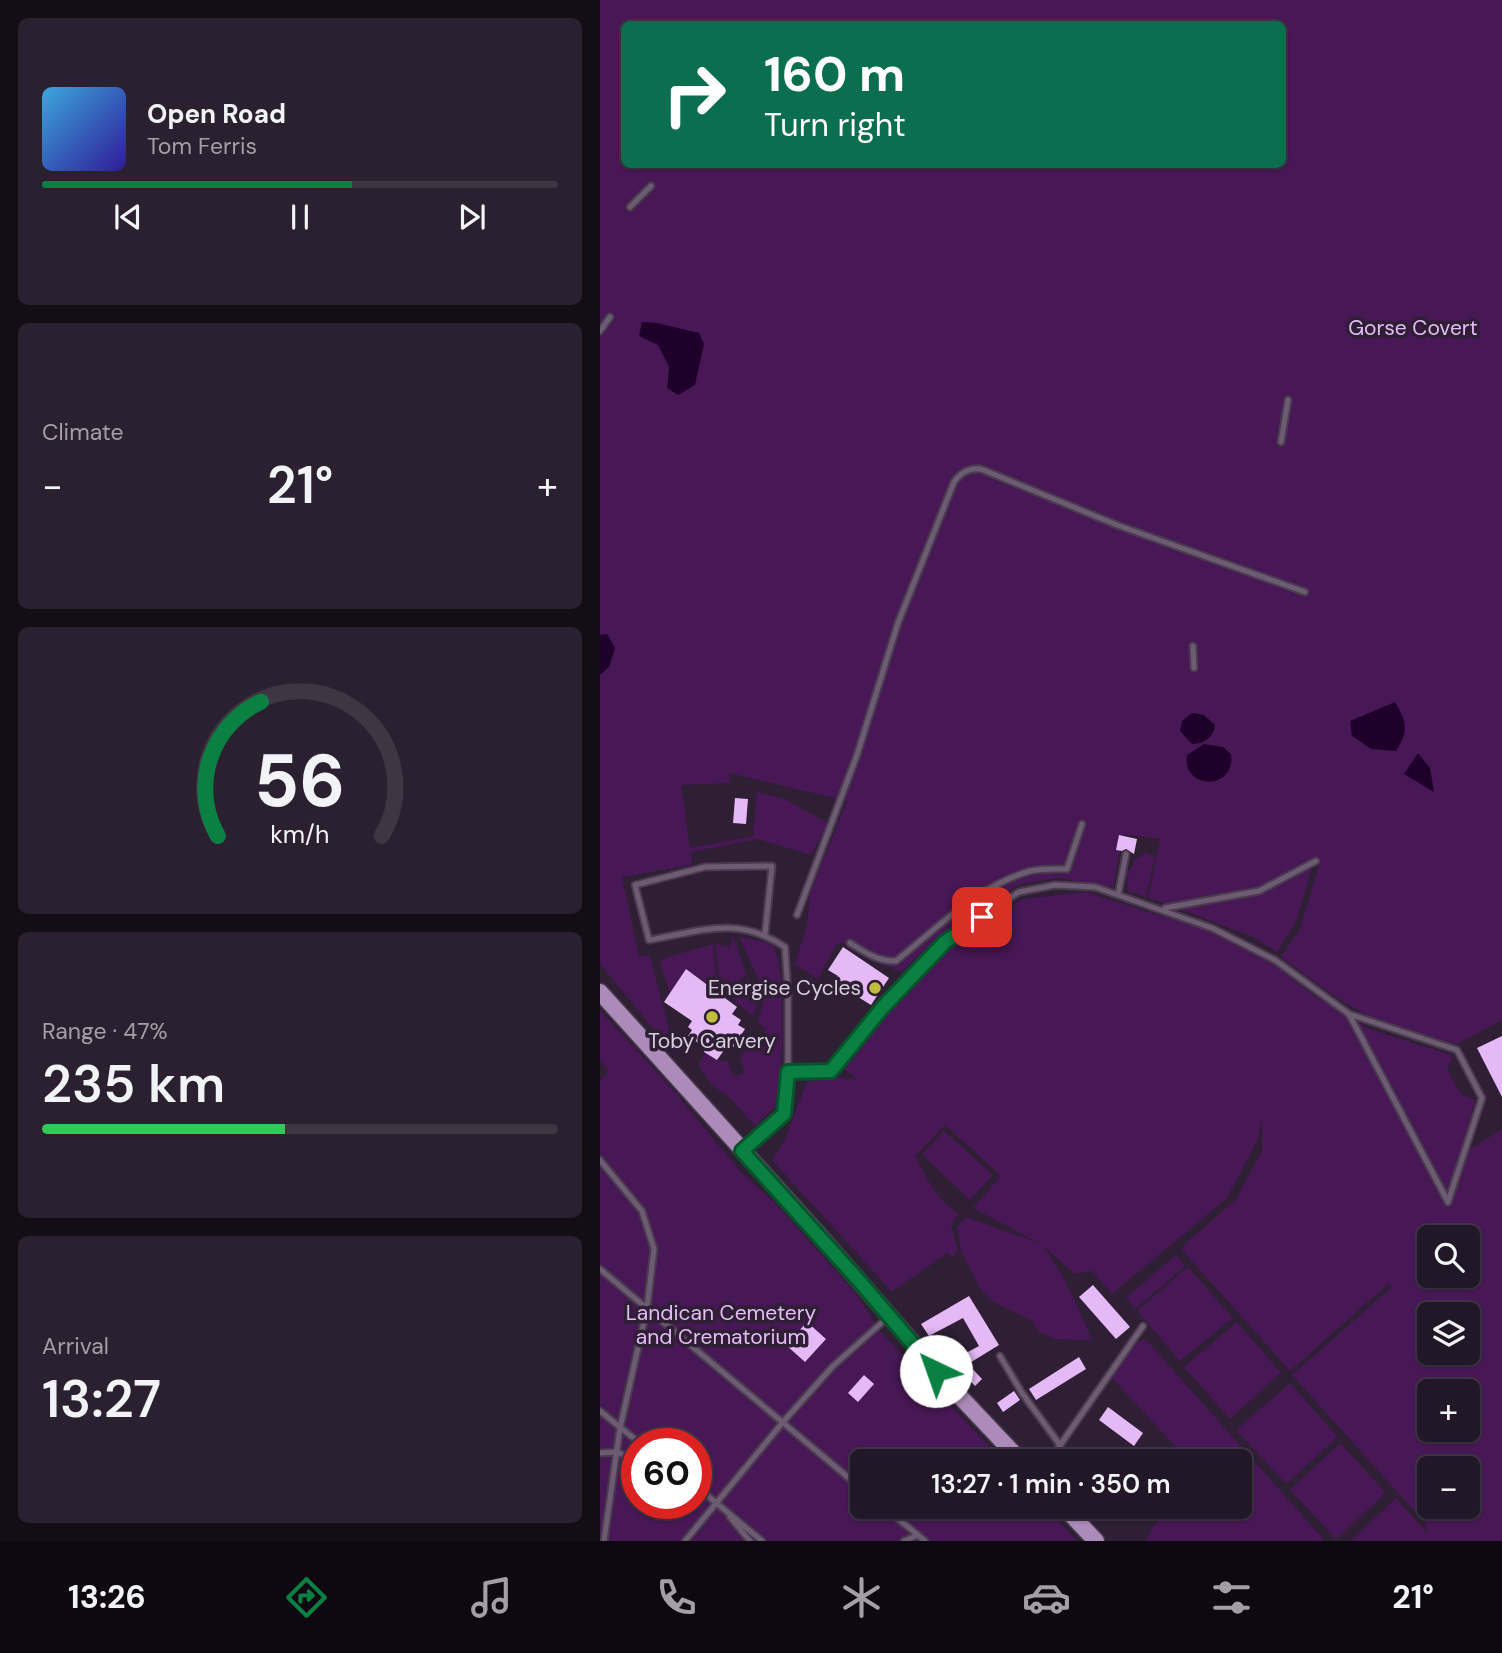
<!DOCTYPE html>
<meta charset="utf-8">
<style>
:root{--surface:#221727;--page:#2a202f;--text:#f1f3f6;--muted:#a29fa7;--line:#3f3644;--accent:#0b8043}
body{margin:0;font-family:"DM Sans",sans-serif;background:var(--page);color:var(--text);height:100vh;display:flex;flex-direction:column;font-size:26px;white-space:nowrap}
*{box-sizing:border-box;margin:0}
p{font-size:23px;color:var(--muted)}
.icon{flex:none;width:38px;height:38px;fill:none;stroke:currentColor;stroke-width:2;stroke-linecap:round;stroke-linejoin:round}
.map{position:relative;flex:1;overflow:hidden}
.details{display:flex;flex-direction:column;gap:18px;padding:18px;background:#130d15;width:600px}
.details>*{flex:none}
.top-card{position:absolute;left:21px;top:21px;width:665px;height:147px;border-radius:10px;box-shadow:0 2px 5px #0004,0 0 0 2px var(--line);background:#0b6e4f;color:#fff;overflow:hidden}
.controls{position:absolute;left:817px;top:1225px;display:grid;gap:14px}
.controls a{display:grid;place-items:center;width:63px;height:63px;border-radius:10px;background:var(--surface);box-shadow:0 2px 5px #0004,0 0 0 2px var(--line);font-size:35px}
.speed{position:absolute;left:21px;top:1428px;display:flex;gap:14px;font-size:35px;font-weight:700;text-align:center}
.speed>*{display:grid;place-content:center;width:91px;height:91px;border-radius:50%;background:var(--surface);box-shadow:0 2px 5px #0004,0 0 0 2px var(--line);line-height:1}
.speed .limit{border:10px solid #d22;background:#fff;color:#111}
.pin{position:absolute;display:grid;place-items:center;width:60px;height:60px;color:#fff;margin:-30px;border-radius:14px;box-shadow:0 4px 10px #0006}
.me{position:absolute;width:77px;margin:-38px;rotate:318deg;stroke-linejoin:round;filter:drop-shadow(0 0 5px #0008)}
.turn{display:flex;align-items:center;gap:24px;height:147px;padding:0 28px;font-size:32px}
.turn .icon{width:91px;height:91px;stroke-width:2.5}
.turn b{display:block;font-size:49px;line-height:60px}
.big{font-size:52px;font-weight:600;line-height:1.1}
.details .widget{flex:1;display:flex;flex-direction:column;justify-content:center;gap:10px;min-width:0;padding:0 24px;border-radius:10px;background:var(--page)}
.details .dial{align-items:center;gap:0}
.dial svg{height:182px;overflow:visible;fill:none;stroke:var(--line);stroke-width:7;stroke-linecap:round;text-anchor:middle}
.dial text{fill:var(--text);stroke:none}
.song{display:flex;align-items:center;gap:21px}
.cover{width:84px;height:84px;border-radius:10px;background:linear-gradient(135deg,hsl(200 70% 55%),hsl(250 70% 35%))}
.played{height:7px;border-radius:4px;background:linear-gradient(90deg,var(--accent) 60%,var(--line) 60%)}
.keys{display:flex;justify-content:space-around;direction:ltr}
.heat{display:flex;justify-content:space-between;align-items:center;font-size:38px;direction:ltr}
.charge{height:10px;border-radius:5px;background:linear-gradient(90deg,#34c759 47%,var(--line) 0)}
.trip{position:absolute;left:250px;top:1449px;width:402px;height:70px;border-radius:10px;background:var(--surface);box-shadow:0 2px 5px #0004,0 0 0 2px var(--line);font-weight:600;line-height:70px;text-align:center}
.tab-bar{display:flex;height:112px;justify-content:space-around;align-items:center;background:#0e0910;color:var(--muted)}
.tab-bar .icon{width:49px;height:49px}
.tab-bar .selected{color:var(--accent)}
.tab-bar b{font-size:32px;color:var(--text)}
main{display:flex;flex:1;min-height:0}
.map>svg:first-child{display:block}
</style>
<main>
<section class="details">
<div class="widget">
<div class="song"><i class="cover"></i><div><b>Open Road</b><p>Tom Ferris</p></div></div>
<div class="played"></div>
<div class="keys"><svg class="icon" aria-label="previous" viewBox="0 0 24 24"><path d="M18 5L8 12l10 7zM5 5v14"/></svg><svg class="icon" aria-label="pause" viewBox="0 0 24 24"><path d="M8 5v14M16 5v14"/></svg><svg class="icon" aria-label="next" viewBox="0 0 24 24"><path d="M6 5l10 7-10 7zM19 5v14"/></svg></div>
</div>
<div class="widget"><p>Climate</p>
<div class="heat"><a>−</a><b class="big">21°</b><a>+</a></div>
</div>
<div class="widget dial"><svg viewBox="0 0 100 80">
<path d="M14 69A42 42 0 1 1 86 69"/>
<path d="M14 69A42 42 0 0 1 33 10" stroke="#0b8043"/>
<text x="50" y="56" font-size="32" font-weight="700">56</text>
<text x="50" y="72" font-size="11">km/h</text>
</svg></div>
<div class="widget"><p>Range · 47%</p><b class="big">235 km</b><div class="charge"></div></div>
<div class="widget"><p>Arrival</p><b class="big">13:27</b></div>
</section>
<div class="map">
<svg width="902" height="1541" viewBox="0 0 902 1541">
<rect width="100%" height="100%" fill="#2e1f34"/>
<g fill="#471855" fill-rule="evenodd">
<path d="M0 0H902V1020L857 1044C828 1037 800 1029 773 1018 740 1003 710 978 681 957L700 929 720 861 659 888 567 904 548 898 560 839 523 834 513 887 458 878 417 885 339 937 301 972 271 960 245 943 236 945 218 979 195 964 207 925 210 893 247 801 129 773 130 783 81 785 90 848 153 836 157 792 185 799 228 823 211 855 158 839 91 852 92 865 22 877 39 956H50L76 1056 0 964ZM24 24H682V164H24Z"/>
<polygon points="545,853 555,856 546,897 527,891 529,877 525,876 526,869 530,870 535,860"/>
<polygon points="713,865 696,922 677,952 653,937 577,908 659,893"/>
<path d="M486 892 555 914 595 924 669 961 716 997 767 1028 854 1056 847 1069 861 1094 875 1100 860 1156 902 1129V1541H751L796 1498 827 1533 826 1524 692 1375 792 1287 789 1283 690 1371 582 1250 584 1245 636 1199 662 1151V1118L658 1139 627 1198 512 1294 492 1271 475 1274 444 1247 467 1284 492 1340 455 1339 439 1332 432 1321 392 1301 381 1290 362 1254 357 1227 366 1217 439 1243 373 1208 401 1176 345 1125 315 1156C327 1179 337 1200 359 1214L351 1225 358 1250 353 1258 347 1253 292 1292 172 1160 185 1139 207 1082 234 1077 258 1080 245 1069 285 1017 346 947 421 899ZM830 1237H868V1276H830ZM830 1314H868V1353H830ZM830 1391H868V1430H830ZM830 1468H868V1507H830Z"/>
<polygon points="133,936 146,975 126,990 120,991 115,986 119,978 115,944 130,947"/>
<path d="M139 937C147 939 169 939 174 948 188 976 181 1069 179 1103L155 1126 126 1094C114 1089 104 1076 98 1064L106 1053 117 1060 128 1061 133 1076 145 1073 140 1058 151 1042 158 1043 166 1029 158 1023 162 1004V987Z"/>
<polygon points="113,944 116,978 112,986 86,970 70,994 60,962 68,957"/>
<path d="M150 978C158 992 160 1001 153 1016L126 994 131 988Z"/>
<path d="M0 1010 74 1091 140 1171 180 1208 257 1295 279 1330 403 1461H262V1507H445L477 1541H0V1082L9 1071 0 1061ZM37 1444H96V1503H37Z"/>
<polygon points="344,1131 393,1175 370,1200 322,1154"/>
<polygon points="576,1255 585,1266 535,1309 526,1298"/>
<polygon points="588,1267 633,1318 580,1361 537,1311"/>
<polygon points="637,1322 681,1373 630,1419 584,1367"/>
<path d="M544 1339 550 1344 725 1541H545L566 1507H640V1461H589L511 1377C520 1363 529 1344 544 1339Z"/>
<polygon points="690,1383 738,1437 686,1484 636,1430"/>
<polygon points="740,1443 786,1493 736,1539 690,1490"/>
</g>
<g fill="#1f002a">
<polygon points="42,322 57,323 99,333 104,344 95,385 78,395 67,388 69,367 58,345 39,336"/>
<polygon points="7,634 15,648 9,667 0,675 0,635"/>
<path d="M795 702C807 723 809 730 796 751L771 749 752 736 750 721Z"/>
<path d="M592 713 604 715 615 725C614 737 604 744 592 744L580 731 582 721Z"/>
<path d="M604 744 623 747 631 754C636 792 581 789 587 755Z"/>
<polygon points="818,753 830,768 834,792 804,774"/>
</g>
<g fill="#e5b9f6">
<polygon points="135,798 148,799 146,824 133,823"/>
<polygon points="519,835 537,839 534,854 526,849 522,851 516,850"/>
<polygon points="243,947 289,978 271,1005 234,982 238,976 228,970"/>
<polygon points="86,969 137,1007 132,1014 141,1020 138,1025 145,1029 132,1049 127,1046 117,1060 104,1052 106,1048 88,1036 92,1030 88,1027 92,1021 64,1002"/>
<polygon points="902,1036 902,1097 877,1048"/>
<polygon points="493,1285 530,1327 516,1339 479,1297"/>
<polygon points="369,1296 399,1345 368,1364 382,1379 375,1386 351,1361 379,1346 363,1318 329,1336 321,1324"/>
<polygon points="207,1322 226,1339 205,1362 186,1345"/>
<polygon points="479,1357 486,1369 436,1400 429,1389"/>
<polygon points="264,1375 274,1384 258,1402 248,1393"/>
<polygon points="414,1391 420,1400 403,1412 397,1403"/>
<polygon points="508,1407 543,1433 534,1446 499,1420"/>
</g>
<g fill="none" stroke-linecap="round" stroke-linejoin="round">
<defs>
<g id="service">
<polyline points="30,207 51,186"/>
<polyline points="0,331 10,317"/>
<polyline points="681,442 688,400"/>
<polyline points="593,646 594,668"/>
<polyline points="518,895 526,854"/>
<polyline points="565,908 659,891 716,861"/>
<path d="M197 915 257 755 298 623 354 482C361 472 369 468 381 469L517 525 705 592"/>
<path d="M165 934 172 866 105 867 35 885 49 940C102 931 137 915 185 947L188 994V1072"/>
<path d="M250 943C264 952 279 962 296 961 337 928 378 886 430 871 442 868 455 869 467 869L482 824"/>
<polyline points="749,1014 848,1202"/>
<polyline points="145,1149 184,1114 188,1072 231,1071 283,1007 345,942 419,892 455,885 495,887 612,928 675,960 749,1014 857,1050 882,1098 848,1202"/>
<polyline points="0,1160 42,1211 54,1249 47,1308 20,1428 4,1541"/>
<polyline points="0,1269 262,1489"/>
<polyline points="400,1356 422,1393 460,1445"/>
<polyline points="0,1411 41,1444"/>
<polyline points="0,1453 17,1452 37,1461"/>
<polyline points="449,1461 543,1326"/>
<polyline points="96,1486 162,1541"/>
<polyline points="284,1507 325,1541"/>
<polyline points="130,1517 150,1541"/>
<polyline points="85,1541 183,1422 233,1366 287,1318"/>
<polyline points="304,1541 318,1535"/>
</g>
<g id="primary">
<polyline points="0,992 220,1236 351,1387 421,1461"/>
<polyline points="464,1507 496,1541"/>
</g>
</defs>
<use href="#service" stroke="#493c4d" stroke-width="9"/>
<use href="#primary" stroke="#493c4d" stroke-width="19"/>
<use href="#service" stroke="#6c5b73" stroke-width="5"/>
<use href="#primary" stroke="#ac8ab9" stroke-width="16"/>
</g>
<g fill="none" stroke-linecap="round" stroke-linejoin="round">
<defs>
<polyline id="route" points="336,1371 261,1283 142,1151 184,1114 188,1072 231,1071 283,1007 345,942 382,917"/>
</defs>
<use href="#route" stroke="#07532c" stroke-width="18"/>
<use href="#route" stroke="#0b8043" stroke-width="12"/>
</g>
<g fill="#c2bd3f" stroke="#2e1f34" stroke-width="2.5">
<circle cx="275" cy="988" r="7"/>
<circle cx="112" cy="1017" r="7"/>
</g>
<g text-anchor="middle" stroke-width="7" stroke-linejoin="round" paint-order="stroke">
<g font-size="21" fill="#e6bcf6" stroke="#2e1f34">
<text x="813" y="335">Gorse Covert</text>
<text x="121" y="1320">Landican Cemetery<tspan x="121" dy="24">and Crematorium</tspan></text>
</g>
<g font-size="21" fill="#d9cfdd" stroke="#2e1f34" text-anchor="end">
<text x="261" y="995">Energise Cycles</text>
<text x="112" y="1048" text-anchor="middle">Toby Carvery</text>
</g>
</g>
</svg>
<div class="controls">
<a><svg class="icon" aria-label="search" viewBox="0 0 24 24"><circle cx="10" cy="10" r="6"/><path d="M15 15l6 6"/></svg></a>
<a><svg class="icon" aria-label="layers" viewBox="0 0 24 24"><path d="M12 4l9 5-9 5-9-5zM3 14l9 5 9-5"/></svg></a>
<a>+</a>
<a>−</a>
</div>
<div class="speed"><div class="limit">60</div></div>
<div class="pin" style="left:382px;top:917px;background:#d93025"><svg class="icon" aria-label="arrive" viewBox="0 0 24 24"><path d="M6 21V4h12l-3 4 3 4H6"/></svg></div>
<svg class="me" style="left:336px;top:1371px" viewBox="-20 -20 40 40"><circle r="19" fill="#fff"/><path d="M0-13L10 11 0 6-10 11z" fill="#0b8043"/></svg>
<div class="trip">13:27 · 1 min · 350 m</div>
<div class="top-card">
<div class="turn"><svg class="icon" aria-label="right" viewBox="0 0 24 24"><path d="M7 20v-9h11M14 6l5 5-5 5"/></svg><div><b>160 m</b>Turn right</div></div>
</div>
</div>
</main>
<nav class="tab-bar">
<b>13:26</b>
<svg class="icon selected" aria-label="directions" viewBox="0 0 24 24"><path d="M12 3l9 9-9 9-9-9zM9 14v-3h6M13 9l2 2-2 2"/></svg>
<svg class="icon" aria-label="music" viewBox="0 0 24 24"><path d="M9 18V5l10-2v13"/><circle cx="6" cy="18" r="3"/><circle cx="16" cy="16" r="3"/></svg>
<svg class="icon" aria-label="phone" viewBox="0 0 24 24"><path d="M5 4h4l2 5-3 2q2 4 5 5l2-3 5 2v4C11 20 4 13 5 4z"/></svg>
<svg class="icon" aria-label="climate" viewBox="0 0 24 24"><path d="M12 3v18M4 7l16 10M4 17L20 7"/></svg>
<svg class="icon" aria-label="car" viewBox="0 0 24 24"><path d="M5 17H2v-5l4-1 3-4h7l3 4 3 1v5h-3M9 17h6M6 11h13"/><circle cx="7" cy="17" r="2"/><circle cx="17" cy="17" r="2"/></svg>
<svg class="icon" aria-label="filters" viewBox="0 0 24 24"><path d="M4 7h16M4 17h16"/><circle cx="9" cy="7" r="2"/><circle cx="15" cy="17" r="2"/></svg>
<b>21°</b>
</nav>
